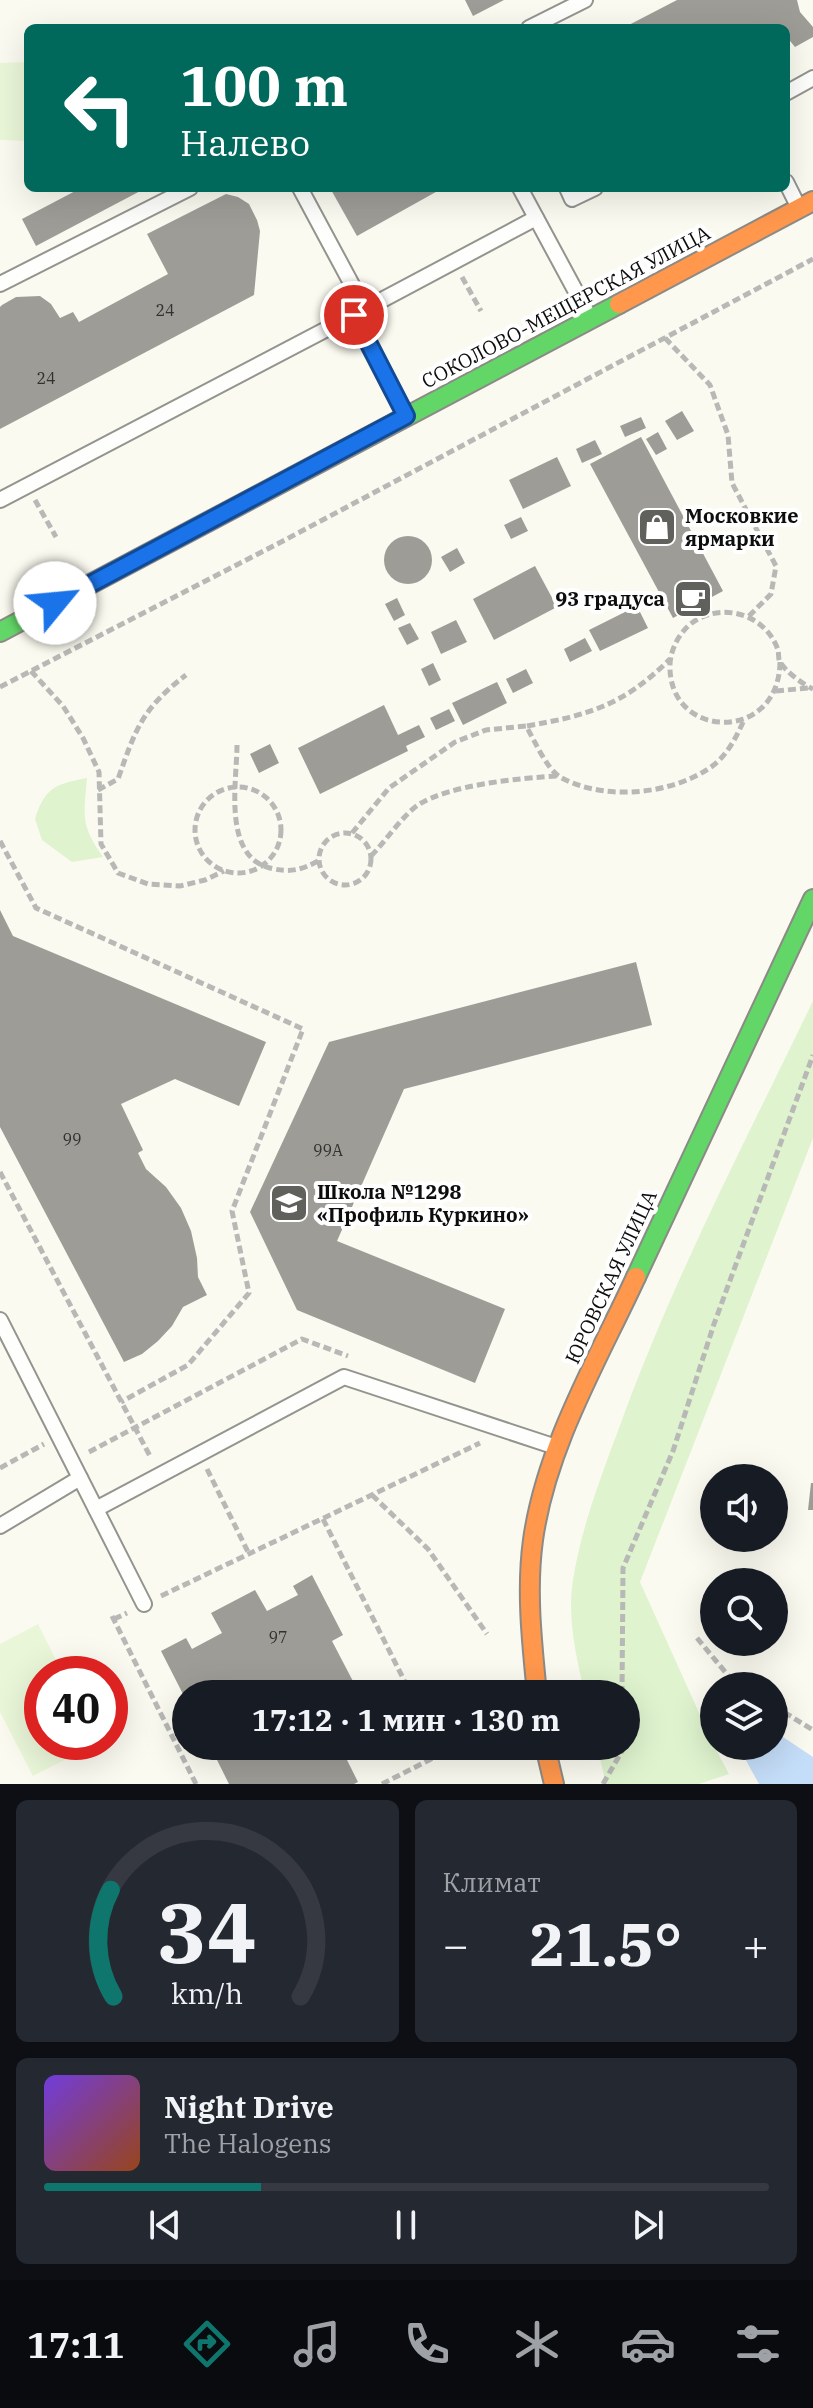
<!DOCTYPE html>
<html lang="ru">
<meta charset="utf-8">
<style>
:root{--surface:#171b24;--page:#242831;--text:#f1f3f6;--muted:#9ea1a6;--line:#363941;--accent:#0f766e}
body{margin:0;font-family:"IBM Plex Serif",serif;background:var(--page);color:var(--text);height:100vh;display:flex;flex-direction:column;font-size:30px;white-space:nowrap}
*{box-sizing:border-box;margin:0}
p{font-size:26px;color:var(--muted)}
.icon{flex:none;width:44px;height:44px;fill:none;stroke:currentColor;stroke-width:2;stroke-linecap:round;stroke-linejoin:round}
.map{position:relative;height:1784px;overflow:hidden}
.panel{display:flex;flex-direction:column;gap:16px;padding:16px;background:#0d0f14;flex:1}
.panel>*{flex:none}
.banner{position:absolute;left:24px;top:24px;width:766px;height:168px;border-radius:12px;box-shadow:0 8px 32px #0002;background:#00695c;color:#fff;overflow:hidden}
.controls{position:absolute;left:700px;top:1464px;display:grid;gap:16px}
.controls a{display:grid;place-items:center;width:88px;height:88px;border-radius:50%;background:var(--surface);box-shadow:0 8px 32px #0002;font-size:40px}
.speed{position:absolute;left:24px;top:1656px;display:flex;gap:16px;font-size:40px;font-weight:700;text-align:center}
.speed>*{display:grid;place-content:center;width:104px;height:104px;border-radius:50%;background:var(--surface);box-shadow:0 8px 32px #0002;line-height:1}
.speed .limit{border:12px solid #d22;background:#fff;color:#111}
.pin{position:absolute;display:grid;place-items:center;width:68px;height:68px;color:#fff;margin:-34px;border:4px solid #fff;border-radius:50%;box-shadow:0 2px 8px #0007}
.me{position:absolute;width:88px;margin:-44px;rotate:62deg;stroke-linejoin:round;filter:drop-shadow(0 0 6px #0008)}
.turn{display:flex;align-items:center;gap:28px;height:168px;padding:0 24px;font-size:36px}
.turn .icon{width:104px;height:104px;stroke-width:2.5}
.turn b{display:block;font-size:56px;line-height:68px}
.big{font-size:60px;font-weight:700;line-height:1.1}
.panel .tile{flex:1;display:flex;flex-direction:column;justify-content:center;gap:12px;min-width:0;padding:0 28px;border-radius:12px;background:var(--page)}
.panel .dial{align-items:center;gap:0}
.dial svg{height:208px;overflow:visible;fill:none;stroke:var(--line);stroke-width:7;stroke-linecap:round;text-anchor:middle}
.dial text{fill:var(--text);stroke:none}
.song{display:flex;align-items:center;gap:24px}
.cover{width:96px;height:96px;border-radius:12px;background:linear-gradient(135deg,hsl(260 70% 55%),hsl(20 70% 35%))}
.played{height:8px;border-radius:4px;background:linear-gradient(90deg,var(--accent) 30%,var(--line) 30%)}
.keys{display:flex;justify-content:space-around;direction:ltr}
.heat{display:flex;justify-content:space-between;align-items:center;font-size:44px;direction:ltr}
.panel .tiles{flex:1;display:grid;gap:16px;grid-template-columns:1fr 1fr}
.tile:last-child{grid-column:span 2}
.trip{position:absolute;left:172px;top:1680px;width:468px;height:80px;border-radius:40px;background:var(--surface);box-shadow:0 8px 32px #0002;font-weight:700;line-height:80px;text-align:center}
.tab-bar{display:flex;height:128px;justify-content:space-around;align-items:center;background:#090b0e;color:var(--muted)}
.tab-bar .icon{width:56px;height:56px}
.tab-bar .current{color:var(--accent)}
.tab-bar b{font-size:36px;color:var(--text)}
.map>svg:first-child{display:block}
</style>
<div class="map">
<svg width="813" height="1784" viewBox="0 0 813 1784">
<rect width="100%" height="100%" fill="#fbfaf0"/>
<g fill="#def3ce">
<path d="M87 778C84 816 80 824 103 857L72 862 42 840 35 819C45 787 56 784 87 778Z"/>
<path d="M813 1001V1138L640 1582 714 1746 729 1774 699 1784H606L597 1746H626V1694H585C576 1657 567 1618 573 1580 581 1528 601 1477 619 1428 672 1281 745 1142 813 1001Z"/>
</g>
<g fill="#eaf6d8">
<polygon points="28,62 28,141 0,140 0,63"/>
<polygon points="38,1624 63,1674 42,1674 42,1742 98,1743 33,1776 0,1712 0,1644"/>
</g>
<polygon fill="#c4ddf8" points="774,1731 813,1757 813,1784 759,1784 738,1746 774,1746"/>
<g fill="#9e9c96">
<polygon points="465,0 504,0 473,16"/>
<polygon points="677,0 797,0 800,12 813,27 813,37 795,47 786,36 786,28 779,28 777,25 771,28 623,28"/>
<polygon points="81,188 146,188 36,246 22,219"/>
<polygon points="330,188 443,188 357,236"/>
<polygon points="226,194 238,197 249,204 257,220 260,231 254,295 0,429 0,307 2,305 16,297 40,296 51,304 60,318 73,312 79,322 168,274 147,234"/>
<polygon points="682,411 694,431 677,440 665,421"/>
<polygon points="641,417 646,428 625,437 620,426"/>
<polygon points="658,432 667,449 656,455 646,439"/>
<polygon points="641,437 723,591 673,618 590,464"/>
<polygon points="595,440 602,454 582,463 576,449"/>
<polygon points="557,457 571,486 523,509 509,480"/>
<polygon points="521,517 528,531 511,539 504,525"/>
<circle cx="408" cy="560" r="24"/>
<polygon points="457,548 465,563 450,572 441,557"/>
<polygon points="535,566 557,607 494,640 473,599"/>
<polygon points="397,598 405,615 394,621 385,604"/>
<polygon points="637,606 648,628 600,651 589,630"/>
<polygon points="456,620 467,642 441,654 431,632"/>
<polygon points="410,623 419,639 407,645 398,628"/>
<polygon points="585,638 592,651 570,662 564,649"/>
<polygon points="433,663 441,680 429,686 421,669"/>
<polygon points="526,669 533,683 513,693 506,679"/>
<polygon points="497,682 507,703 463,725 452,703"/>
<polygon points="384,705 398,735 419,725 425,737 406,746 408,751 320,794 298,748"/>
<polygon points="449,709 455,721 436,730 430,718"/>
<polygon points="270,744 279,763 259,773 250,754"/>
<polygon points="0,910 13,936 266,1042 239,1106 175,1079 121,1104 143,1150 138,1153 146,1169 166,1187 181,1208 191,1231 197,1258 198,1277 207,1295 183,1307 172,1326 158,1341 142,1354 124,1362 0,1127"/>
<polygon points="636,962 652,1025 404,1089 337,1241 505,1309 475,1383 297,1310 250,1212 329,1042"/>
<polygon points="811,1483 813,1483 813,1510 808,1510"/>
<polygon points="312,1575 343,1635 332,1641 356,1687 370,1680 377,1694 186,1694 186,1700 161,1651 186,1638 192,1649 222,1633 211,1613 255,1590 267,1611 298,1595 293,1586"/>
<polygon points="222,1746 369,1746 346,1758 358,1782 354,1784 229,1784 215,1756 224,1751"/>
<polygon points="374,1746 398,1746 379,1756"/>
</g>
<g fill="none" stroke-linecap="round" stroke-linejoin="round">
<defs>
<g id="lane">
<polyline points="529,28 585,0"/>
<polyline points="786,93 813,78"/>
<polyline points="786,182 799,208"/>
<polyline points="300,188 365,309 536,218"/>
<polyline points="520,188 589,316"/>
<polyline points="567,188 572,199 595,188"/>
<polyline points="0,284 190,188"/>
<polyline points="354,315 406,416"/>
<polyline points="0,500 365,309"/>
<polyline points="0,1320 144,1604"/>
<polyline points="96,1509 344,1377 556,1447"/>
<polyline points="0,1526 80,1478"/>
</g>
<g id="fast">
<polyline points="0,632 619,304"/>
<polyline points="636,1277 813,899"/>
</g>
<g id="slow">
<polyline points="619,304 813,201"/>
<path d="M537 1694C532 1643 526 1591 533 1540 546 1447 597 1361 636 1277"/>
<polyline points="545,1746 554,1784"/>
</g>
</defs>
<use href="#lane" stroke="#94948f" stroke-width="18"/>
<use href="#fast" stroke="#8b8a86" stroke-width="22"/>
<use href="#slow" stroke="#8b8a86" stroke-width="22"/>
<g stroke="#b8b8b6" stroke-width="5" stroke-dasharray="8 4" stroke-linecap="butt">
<polyline points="462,277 481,311"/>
<polyline points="665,338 710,385 728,435 732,483 776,566 771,594 748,617"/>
<polyline points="35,500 56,537"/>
<path d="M780 662C779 744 667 740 670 664 671 649 678 636 688 626 704 612 726 609 745 616 761 622 773 635 778 650 779 654 778 659 780 662 786 672 804 685 813 689"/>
<polyline points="31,671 63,706 83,738 99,772 101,844 118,873 148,884 180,886 205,880 224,871"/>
<polyline points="0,687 283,541 813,259"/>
<polyline points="776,691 808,688"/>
<path d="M527 726C589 715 624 705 670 659"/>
<path d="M237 745C237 781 222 856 270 868 290 873 301 870 318 861"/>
<circle cx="238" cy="830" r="43"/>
<path d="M98 790 118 779C136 728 142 709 186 675"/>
<circle cx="345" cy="859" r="26"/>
<path d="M352 833 389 788 455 742 486 730 526 726C535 741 546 768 560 777 603 801 668 795 708 769 726 758 736 738 744 720"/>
<polyline points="0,841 36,908 303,1029 232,1211 249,1293 188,1365 121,1402"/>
<path d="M371 856C385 842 402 816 418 805 448 785 520 778 557 776"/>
<polyline points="0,1172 151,1458"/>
<polyline points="89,1452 302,1339 348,1356"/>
<polyline points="0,1468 44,1444"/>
<polyline points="207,1469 249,1554"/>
<polyline points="372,1495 428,1549 487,1634"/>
<polyline points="323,1519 411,1694"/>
<polyline points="161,1596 480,1443"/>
<polyline points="112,1616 196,1784"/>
<polyline points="114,1619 127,1613"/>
<polyline points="697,1638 731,1679 742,1686"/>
<polyline points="622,1694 623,1568 673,1451 714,1324 813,1055"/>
<polyline points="774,1706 813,1730"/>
<polyline points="382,1784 441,1754 437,1746"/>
<polyline points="603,1784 622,1751 622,1746"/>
</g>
<use href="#lane" stroke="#fefefd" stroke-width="14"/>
<use href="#fast" stroke="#63d668" stroke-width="18"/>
<use href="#slow" stroke="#ff974d" stroke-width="18"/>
</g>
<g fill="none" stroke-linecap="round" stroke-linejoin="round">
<defs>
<polyline id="route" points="55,603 406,416 354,315"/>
</defs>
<use href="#route" stroke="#114b97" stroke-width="20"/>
<use href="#route" stroke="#1a73e8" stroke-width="14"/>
</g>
<defs>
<symbol id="shop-square" viewBox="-11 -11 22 22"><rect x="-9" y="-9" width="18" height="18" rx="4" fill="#60605c" stroke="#fff"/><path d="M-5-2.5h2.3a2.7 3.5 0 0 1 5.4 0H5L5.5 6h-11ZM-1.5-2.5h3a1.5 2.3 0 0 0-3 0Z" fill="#fff"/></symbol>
<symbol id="cafe-square" viewBox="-11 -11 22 22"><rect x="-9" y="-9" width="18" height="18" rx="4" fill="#60605c" stroke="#fff"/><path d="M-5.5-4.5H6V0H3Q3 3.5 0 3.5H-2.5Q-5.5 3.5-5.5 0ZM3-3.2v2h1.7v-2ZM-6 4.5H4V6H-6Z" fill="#fff"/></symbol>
<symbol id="school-square" viewBox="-11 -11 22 22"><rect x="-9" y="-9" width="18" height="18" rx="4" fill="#60605c" stroke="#fff"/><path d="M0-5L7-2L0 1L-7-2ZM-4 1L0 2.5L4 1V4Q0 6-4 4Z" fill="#fff"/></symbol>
</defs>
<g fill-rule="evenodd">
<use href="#shop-square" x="635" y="505" width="44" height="44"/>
<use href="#cafe-square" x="671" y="577" width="44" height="44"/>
<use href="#school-square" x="267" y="1181" width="44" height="44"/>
</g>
<g text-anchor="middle" stroke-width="8" stroke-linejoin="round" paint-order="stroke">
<g font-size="16" fill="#31312f">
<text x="165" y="316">24</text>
<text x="46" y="384">24</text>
<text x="72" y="1145">99</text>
<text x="328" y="1156">99А</text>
<text x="278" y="1643">97</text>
</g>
<g font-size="20" fill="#0d0d0d" stroke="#fff">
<text transform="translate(566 307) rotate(-28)" y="7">СОКОЛОВО-МЕЩЕРСКАЯ УЛИЦА</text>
<text transform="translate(611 1277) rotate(-65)" y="7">ЮРОВСКАЯ УЛИЦА</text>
</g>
<g font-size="20" font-weight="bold" fill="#0d0d0d" stroke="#fff" text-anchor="start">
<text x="685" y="523">Московкие<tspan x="685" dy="23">ярмарки</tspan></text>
<text x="665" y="606" text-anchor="end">93 градуса</text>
<text x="317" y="1199">Школа №1298<tspan x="317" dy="23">«Профиль Куркино»</tspan></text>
</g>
</g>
</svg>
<div class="controls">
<a><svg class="icon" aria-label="sound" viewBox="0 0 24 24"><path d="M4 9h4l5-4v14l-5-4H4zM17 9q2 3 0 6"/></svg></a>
<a><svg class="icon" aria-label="search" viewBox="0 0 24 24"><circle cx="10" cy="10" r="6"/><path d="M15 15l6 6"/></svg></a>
<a><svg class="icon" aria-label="layers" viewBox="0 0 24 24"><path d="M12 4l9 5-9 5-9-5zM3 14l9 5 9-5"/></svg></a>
</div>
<div class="speed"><div class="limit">40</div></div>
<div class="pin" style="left:354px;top:315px;background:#d93025"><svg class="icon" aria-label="arrive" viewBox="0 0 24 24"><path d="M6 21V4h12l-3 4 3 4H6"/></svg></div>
<svg class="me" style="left:55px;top:603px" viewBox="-20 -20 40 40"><circle r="19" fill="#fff"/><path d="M0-13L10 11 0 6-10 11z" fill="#1a73e8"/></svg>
<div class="trip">17:12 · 1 мин · 130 m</div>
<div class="banner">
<div class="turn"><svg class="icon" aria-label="left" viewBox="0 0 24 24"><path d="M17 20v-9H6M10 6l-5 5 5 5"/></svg><div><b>100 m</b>Налево</div></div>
</div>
</div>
<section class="panel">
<div class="tiles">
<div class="tile dial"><svg viewBox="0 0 100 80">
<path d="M14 69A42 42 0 1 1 86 69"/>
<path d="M14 69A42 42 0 0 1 13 28" stroke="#0f766e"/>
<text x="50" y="56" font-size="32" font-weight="700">34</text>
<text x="50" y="72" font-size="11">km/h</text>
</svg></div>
<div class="tile"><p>Климат</p>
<div class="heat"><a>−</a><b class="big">21.5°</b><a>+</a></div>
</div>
<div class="tile">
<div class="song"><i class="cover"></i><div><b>Night Drive</b><p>The Halogens</p></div></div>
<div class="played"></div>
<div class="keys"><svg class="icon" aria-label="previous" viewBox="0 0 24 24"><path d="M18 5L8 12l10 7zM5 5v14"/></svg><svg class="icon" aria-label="pause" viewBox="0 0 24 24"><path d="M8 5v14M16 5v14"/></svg><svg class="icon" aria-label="next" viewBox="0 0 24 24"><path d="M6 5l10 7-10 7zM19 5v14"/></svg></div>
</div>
</div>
</section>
<nav class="tab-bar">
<b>17:11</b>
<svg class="icon current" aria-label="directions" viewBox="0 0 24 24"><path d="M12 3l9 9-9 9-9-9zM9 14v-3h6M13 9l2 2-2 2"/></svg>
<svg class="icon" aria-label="music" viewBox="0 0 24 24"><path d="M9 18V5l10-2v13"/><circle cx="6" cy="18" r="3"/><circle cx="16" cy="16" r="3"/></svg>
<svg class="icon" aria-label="phone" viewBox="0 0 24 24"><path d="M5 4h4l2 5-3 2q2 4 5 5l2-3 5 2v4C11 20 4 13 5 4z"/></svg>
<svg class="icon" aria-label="climate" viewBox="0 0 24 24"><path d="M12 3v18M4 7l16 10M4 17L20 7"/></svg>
<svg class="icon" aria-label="car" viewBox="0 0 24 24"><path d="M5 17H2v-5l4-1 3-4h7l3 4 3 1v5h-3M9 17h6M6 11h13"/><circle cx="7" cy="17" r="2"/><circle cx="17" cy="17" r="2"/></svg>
<svg class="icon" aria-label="filters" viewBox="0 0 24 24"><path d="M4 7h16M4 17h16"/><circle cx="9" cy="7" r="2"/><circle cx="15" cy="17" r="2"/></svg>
</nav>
